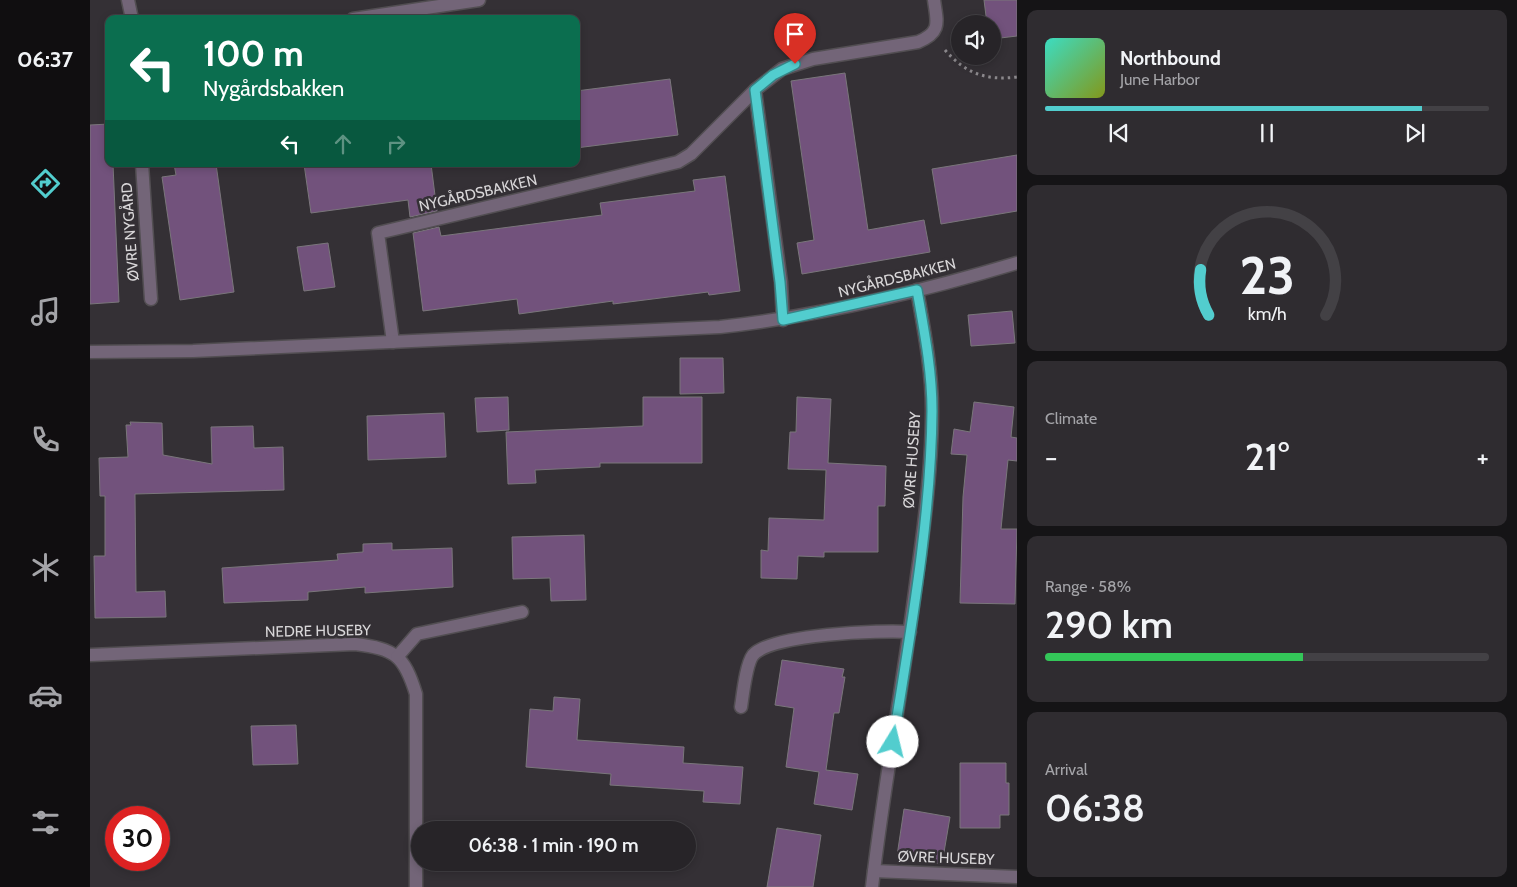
<!DOCTYPE html>
<meta charset="utf-8">
<style>
:root{--surface:#272428;--page:#2f2c30;--text:#f1f3f6;--muted:#a4a4a8;--line:#434145;--accent:#52cdce}
body{margin:0;font-family:Cabin,sans-serif;background:var(--page);color:var(--text);height:100vh;display:flex;flex-direction:column;font-size:19px;white-space:nowrap}
*{box-sizing:border-box;margin:0}
p{font-size:16px;color:var(--muted)}
.icon{flex:none;width:28px;height:28px;fill:none;stroke:currentColor;stroke-width:2;stroke-linecap:round;stroke-linejoin:round}
.map{position:relative;flex:1;overflow:hidden}
.side{display:flex;flex-direction:column;gap:10px;padding:10px;background:#151416;width:500px}
.side>*{flex:none}
.top-card{position:absolute;left:15px;top:15px;width:475px;height:152px;border-radius:10px;box-shadow:0 2px 8px #0003,0 0 0 1px var(--line);background:#0b6e4f;color:#fff;overflow:hidden}
.controls{position:absolute;left:861px;top:15px;display:grid;gap:10px}
.controls a{display:grid;place-items:center;width:50px;height:50px;border-radius:50%;background:var(--surface);box-shadow:0 2px 8px #0003,0 0 0 1px var(--line);font-size:25px}
.speed{position:absolute;left:15px;top:806px;display:flex;gap:10px;font-size:25px;font-weight:700;text-align:center}
.speed>*{display:grid;place-content:center;width:65px;height:65px;border-radius:50%;background:var(--surface);box-shadow:0 2px 8px #0003,0 0 0 1px var(--line);line-height:1}
.speed .limit{border:8px solid #d22;background:#fff;color:#111}
.pin{position:absolute;display:grid;place-items:center;width:42px;height:42px;color:#fff;margin:-51px -21px;border-radius:50% 50% 50% 0;rotate:-45deg;box-shadow:0 0 5px #0007}
.pin .icon{rotate:45deg}
.me{position:absolute;width:55px;margin:-28px;rotate:9deg;stroke-linejoin:round;filter:drop-shadow(0 0 4px #0008)}
.turn{display:flex;align-items:center;gap:18px;height:105px;padding:0 15px;font-size:22px}
.turn .icon{width:65px;height:65px;stroke-width:2.5}
.turn b{display:block;font-size:35px;line-height:42px}
.lanes{display:flex;align-items:center;height:48px;padding:0 15px;background:#0003;justify-content:center;gap:25px;direction:ltr}
.lanes .off{opacity:.35}
.big{font-size:38px;font-weight:600;line-height:1.1}
.side .tile{flex:1;display:flex;flex-direction:column;justify-content:center;gap:8px;min-width:0;padding:0 18px;border-radius:10px;background:var(--page)}
.side .dial{align-items:center;gap:0}
.dial svg{height:130px;overflow:visible;fill:none;stroke:var(--line);stroke-width:7;stroke-linecap:round;text-anchor:middle}
.dial text{fill:var(--text);stroke:none}
.song{display:flex;align-items:center;gap:15px}
.cover{width:60px;height:60px;border-radius:8px;background:linear-gradient(135deg,hsl(170 70% 55%),hsl(70 70% 35%))}
.played{height:5px;border-radius:2px;background:linear-gradient(90deg,var(--accent) 85%,var(--line) 85%)}
.keys{display:flex;justify-content:space-around;direction:ltr}
.heat{display:flex;justify-content:space-between;align-items:center;font-size:28px;direction:ltr}
.charge{height:8px;border-radius:4px;background:linear-gradient(90deg,#34c759 58%,var(--line) 0)}
.trip{position:absolute;left:321px;top:821px;width:285px;height:50px;border-radius:25px;background:var(--surface);box-shadow:0 2px 8px #0003,0 0 0 1px var(--line);font-weight:600;line-height:50px;text-align:center}
main{display:flex;flex:1;min-height:0}
.tab-bar{display:flex;flex-direction:column;width:90px;justify-content:space-around;align-items:center;background:#100e10;color:var(--muted)}
.tab-bar .icon{width:35px;height:35px}
.tab-bar .selected{color:var(--accent)}
.tab-bar b{font-size:22px;color:var(--text)}
.map>svg:first-child{display:block}
</style>
<main>
<nav class="tab-bar">
<b>06:37</b>
<svg class="icon selected" aria-label="directions" viewBox="0 0 24 24"><path d="M12 3l9 9-9 9-9-9zM9 14v-3h6M13 9l2 2-2 2"/></svg>
<svg class="icon" aria-label="music" viewBox="0 0 24 24"><path d="M9 18V5l10-2v13"/><circle cx="6" cy="18" r="3"/><circle cx="16" cy="16" r="3"/></svg>
<svg class="icon" aria-label="phone" viewBox="0 0 24 24"><path d="M5 4h4l2 5-3 2q2 4 5 5l2-3 5 2v4C11 20 4 13 5 4z"/></svg>
<svg class="icon" aria-label="climate" viewBox="0 0 24 24"><path d="M12 3v18M4 7l16 10M4 17L20 7"/></svg>
<svg class="icon" aria-label="car" viewBox="0 0 24 24"><path d="M5 17H2v-5l4-1 3-4h7l3 4 3 1v5h-3M9 17h6M6 11h13"/><circle cx="7" cy="17" r="2"/><circle cx="17" cy="17" r="2"/></svg>
<svg class="icon" aria-label="filters" viewBox="0 0 24 24"><path d="M4 7h16M4 17h16"/><circle cx="9" cy="7" r="2"/><circle cx="15" cy="17" r="2"/></svg>
</nav>
<div class="map">
<svg width="927" height="887" viewBox="0 0 927 887">
<rect width="100%" height="100%" fill="#343035"/>
<g fill="#72527c" stroke="#7a767b">
<polygon points="894,0 927,0 927,36 902,39 902,24 897,24"/>
<polygon points="755,73 778,230 834,220 840,252 712,274 707,243 724,240 701,81"/>
<polygon points="580,79 588,135 486,148 486,91"/>
<polygon points="19,124 19,164 23,164 29,302 0,304 0,125"/>
<polygon points="927,155 927,211 851,224 842,169"/>
<polygon points="84,164 126,164 144,292 90,300 72,177 86,175"/>
<polygon points="214,164 341,164 347,211 320,217 318,200 221,213"/>
<polygon points="635,176 650,291 619,295 618,292 523,304 523,301 429,314 427,299 333,311 323,233 349,227 351,236 512,215 510,203 605,191 603,180"/>
<polygon points="238,243 245,287 214,291 207,247"/>
<polygon points="922,311 925,343 881,346 878,315"/>
<polygon points="590,358 633,358 634,393 590,394"/>
<polygon points="418,397 419,430 387,432 385,398"/>
<polygon points="553,397 612,397 612,463 510,463 510,467 445,470 446,483 418,484 416,432 553,426"/>
<polygon points="707,397 741,399 738,463 796,466 795,506 788,506 788,552 734,552 734,557 708,556 707,579 671,578 671,550 678,551 679,518 734,520 736,470 698,469 700,432 706,432"/>
<polygon points="884,402 924,407 921,437 927,438 927,461 918,460 911,529 927,529 925,604 870,603 873,497 877,455 861,454 864,429 880,432"/>
<polygon points="354,413 356,457 278,460 277,416"/>
<polygon points="40,422 72,423 73,455 122,464 121,427 163,426 164,448 193,447 194,490 45,494 46,592 75,591 76,617 5,618 4,556 15,556 15,496 10,496 9,458 38,457 36,425 41,425"/>
<polygon points="494,535 496,600 461,601 460,578 423,579 422,537"/>
<polygon points="302,543 302,550 362,548 363,587 275,593 275,587 218,592 218,600 134,603 132,568 248,560 247,554 273,552 273,544"/>
<polygon points="692,660 754,669 752,677 755,677 749,713 744,713 736,770 768,774 762,810 724,804 729,772 696,767 704,708 685,705"/>
<polygon points="464,697 490,699 487,740 594,747 593,763 653,767 650,804 613,802 614,791 520,785 521,774 436,767 440,709 463,711"/>
<polygon points="206,725 208,764 163,765 161,726"/>
<polygon points="870,763 916,763 916,783 919,783 919,815 910,815 910,828 870,828"/>
<polygon points="814,809 860,817 852,864 807,856"/>
<polygon points="687,828 731,835 723,887 677,887"/>
</g>
<g fill="none" stroke-linecap="round" stroke-linejoin="round">
<defs>
<g id="minor">
<polyline points="38,0 42,19"/>
<polyline points="263,19 389,0"/>
<polyline points="665,90 691,282 693,320"/>
<polyline points="52,164 61,299"/>
<path d="M303 342 288 233 588 162 601 154 665 90 692 69 723 59 828 42C852 32 847 22 844 0"/>
<path d="M0 352 103 351 630 327C731 316 830 292 927 263"/>
<path d="M0 655 265 644C305 649 314 655 326 694V887"/>
<polyline points="307,657 327,634 432,612"/>
<path d="M651 707C653 694 656 664 663 655 681 634 791 630 820 632"/>
<polyline points="784,871 927,877"/>
<path d="M782 887C794 783 814 680 827 576 835 522 842 465 842 410 842 370 834 330 827 290"/>
</g>
</defs>
<use href="#minor" stroke="#524e52" stroke-width="15"/>
<path stroke="#8b888c" stroke-width="3" stroke-dasharray="2.5 4" stroke-linecap="butt" d="M855 50C875 73 896 81 927 77"/>
<use href="#minor" stroke="#736578" stroke-width="12"/>
</g>
<g fill="none" stroke-linecap="round" stroke-linejoin="round">
<defs>
<path id="route" d="M705 64 683 75 665 90 690 282 693 320 827 290C834 330 842 370 842 411 841 520 820 634 803 742"/>
</defs>
<use href="#route" stroke="#358586" stroke-width="12"/>
<use href="#route" stroke="#52cdce" stroke-width="9"/>
</g>
<g text-anchor="middle" stroke-width="5" stroke-linejoin="round" paint-order="stroke">
<g font-size="15" fill="#d8d6d8" stroke="#343035">
<text transform="translate(388 193) rotate(-13)" y="5">NYGÅRDSBAKKEN</text>
<text transform="translate(40 232) rotate(-94)" y="5">ØVRE NYGÅRD</text>
<text transform="translate(807 278) rotate(-14)" y="5">NYGÅRDSBAKKEN</text>
<text transform="translate(822 460) rotate(-86)" y="5">ØVRE HUSEBY</text>
<text transform="translate(228 631) rotate(-1)" y="5">NEDRE HUSEBY</text>
<text transform="translate(856 858) rotate(2)" y="5">ØVRE HUSEBY</text>
</g>
</g>
</svg>
<div class="controls">
<a><svg class="icon" aria-label="sound" viewBox="0 0 24 24"><path d="M4 9h4l5-4v14l-5-4H4zM17 9q2 3 0 6"/></svg></a>
</div>
<div class="speed"><div class="limit">30</div></div>
<div class="pin" style="left:705px;top:64px;background:#d93025"><svg class="icon" aria-label="arrive" viewBox="0 0 24 24"><path d="M6 21V4h12l-3 4 3 4H6"/></svg></div>
<svg class="me" style="left:803px;top:742px" viewBox="-20 -20 40 40"><circle r="19" fill="#fff"/><path d="M0-13L10 11 0 6-10 11z" fill="#52cdce"/></svg>
<div class="trip">06:38 · 1 min · 190 m</div>
<div class="top-card">
<div class="turn"><svg class="icon" aria-label="left" viewBox="0 0 24 24"><path d="M17 20v-9H6M10 6l-5 5 5 5"/></svg><div><b>100 m</b>Nygårdsbakken</div></div>
<div class="lanes"><svg class="icon" aria-label="left" viewBox="0 0 24 24"><path d="M17 20v-9H6M10 6l-5 5 5 5"/></svg><svg class="icon off" aria-label="ahead" viewBox="0 0 24 24"><path d="M12 20V5M6 11l6-6 6 6"/></svg><svg class="icon off" aria-label="right" viewBox="0 0 24 24"><path d="M7 20v-9h11M14 6l5 5-5 5"/></svg></div>
</div>
</div>
<section class="side">
<div class="tile">
<div class="song"><i class="cover"></i><div><b>Northbound</b><p>June Harbor</p></div></div>
<div class="played"></div>
<div class="keys"><svg class="icon" aria-label="previous" viewBox="0 0 24 24"><path d="M18 5L8 12l10 7zM5 5v14"/></svg><svg class="icon" aria-label="pause" viewBox="0 0 24 24"><path d="M8 5v14M16 5v14"/></svg><svg class="icon" aria-label="next" viewBox="0 0 24 24"><path d="M6 5l10 7-10 7zM19 5v14"/></svg></div>
</div>
<div class="tile dial"><svg viewBox="0 0 100 80">
<path d="M14 69A42 42 0 1 1 86 69"/>
<path d="M14 69A42 42 0 0 1 9 41" stroke="#52cdce"/>
<text x="50" y="56" font-size="32" font-weight="700">23</text>
<text x="50" y="72" font-size="11">km/h</text>
</svg></div>
<div class="tile"><p>Climate</p>
<div class="heat"><a>−</a><b class="big">21°</b><a>+</a></div>
</div>
<div class="tile"><p>Range · 58%</p><b class="big">290 km</b><div class="charge"></div></div>
<div class="tile"><p>Arrival</p><b class="big">06:38</b></div>
</section>
</main>
